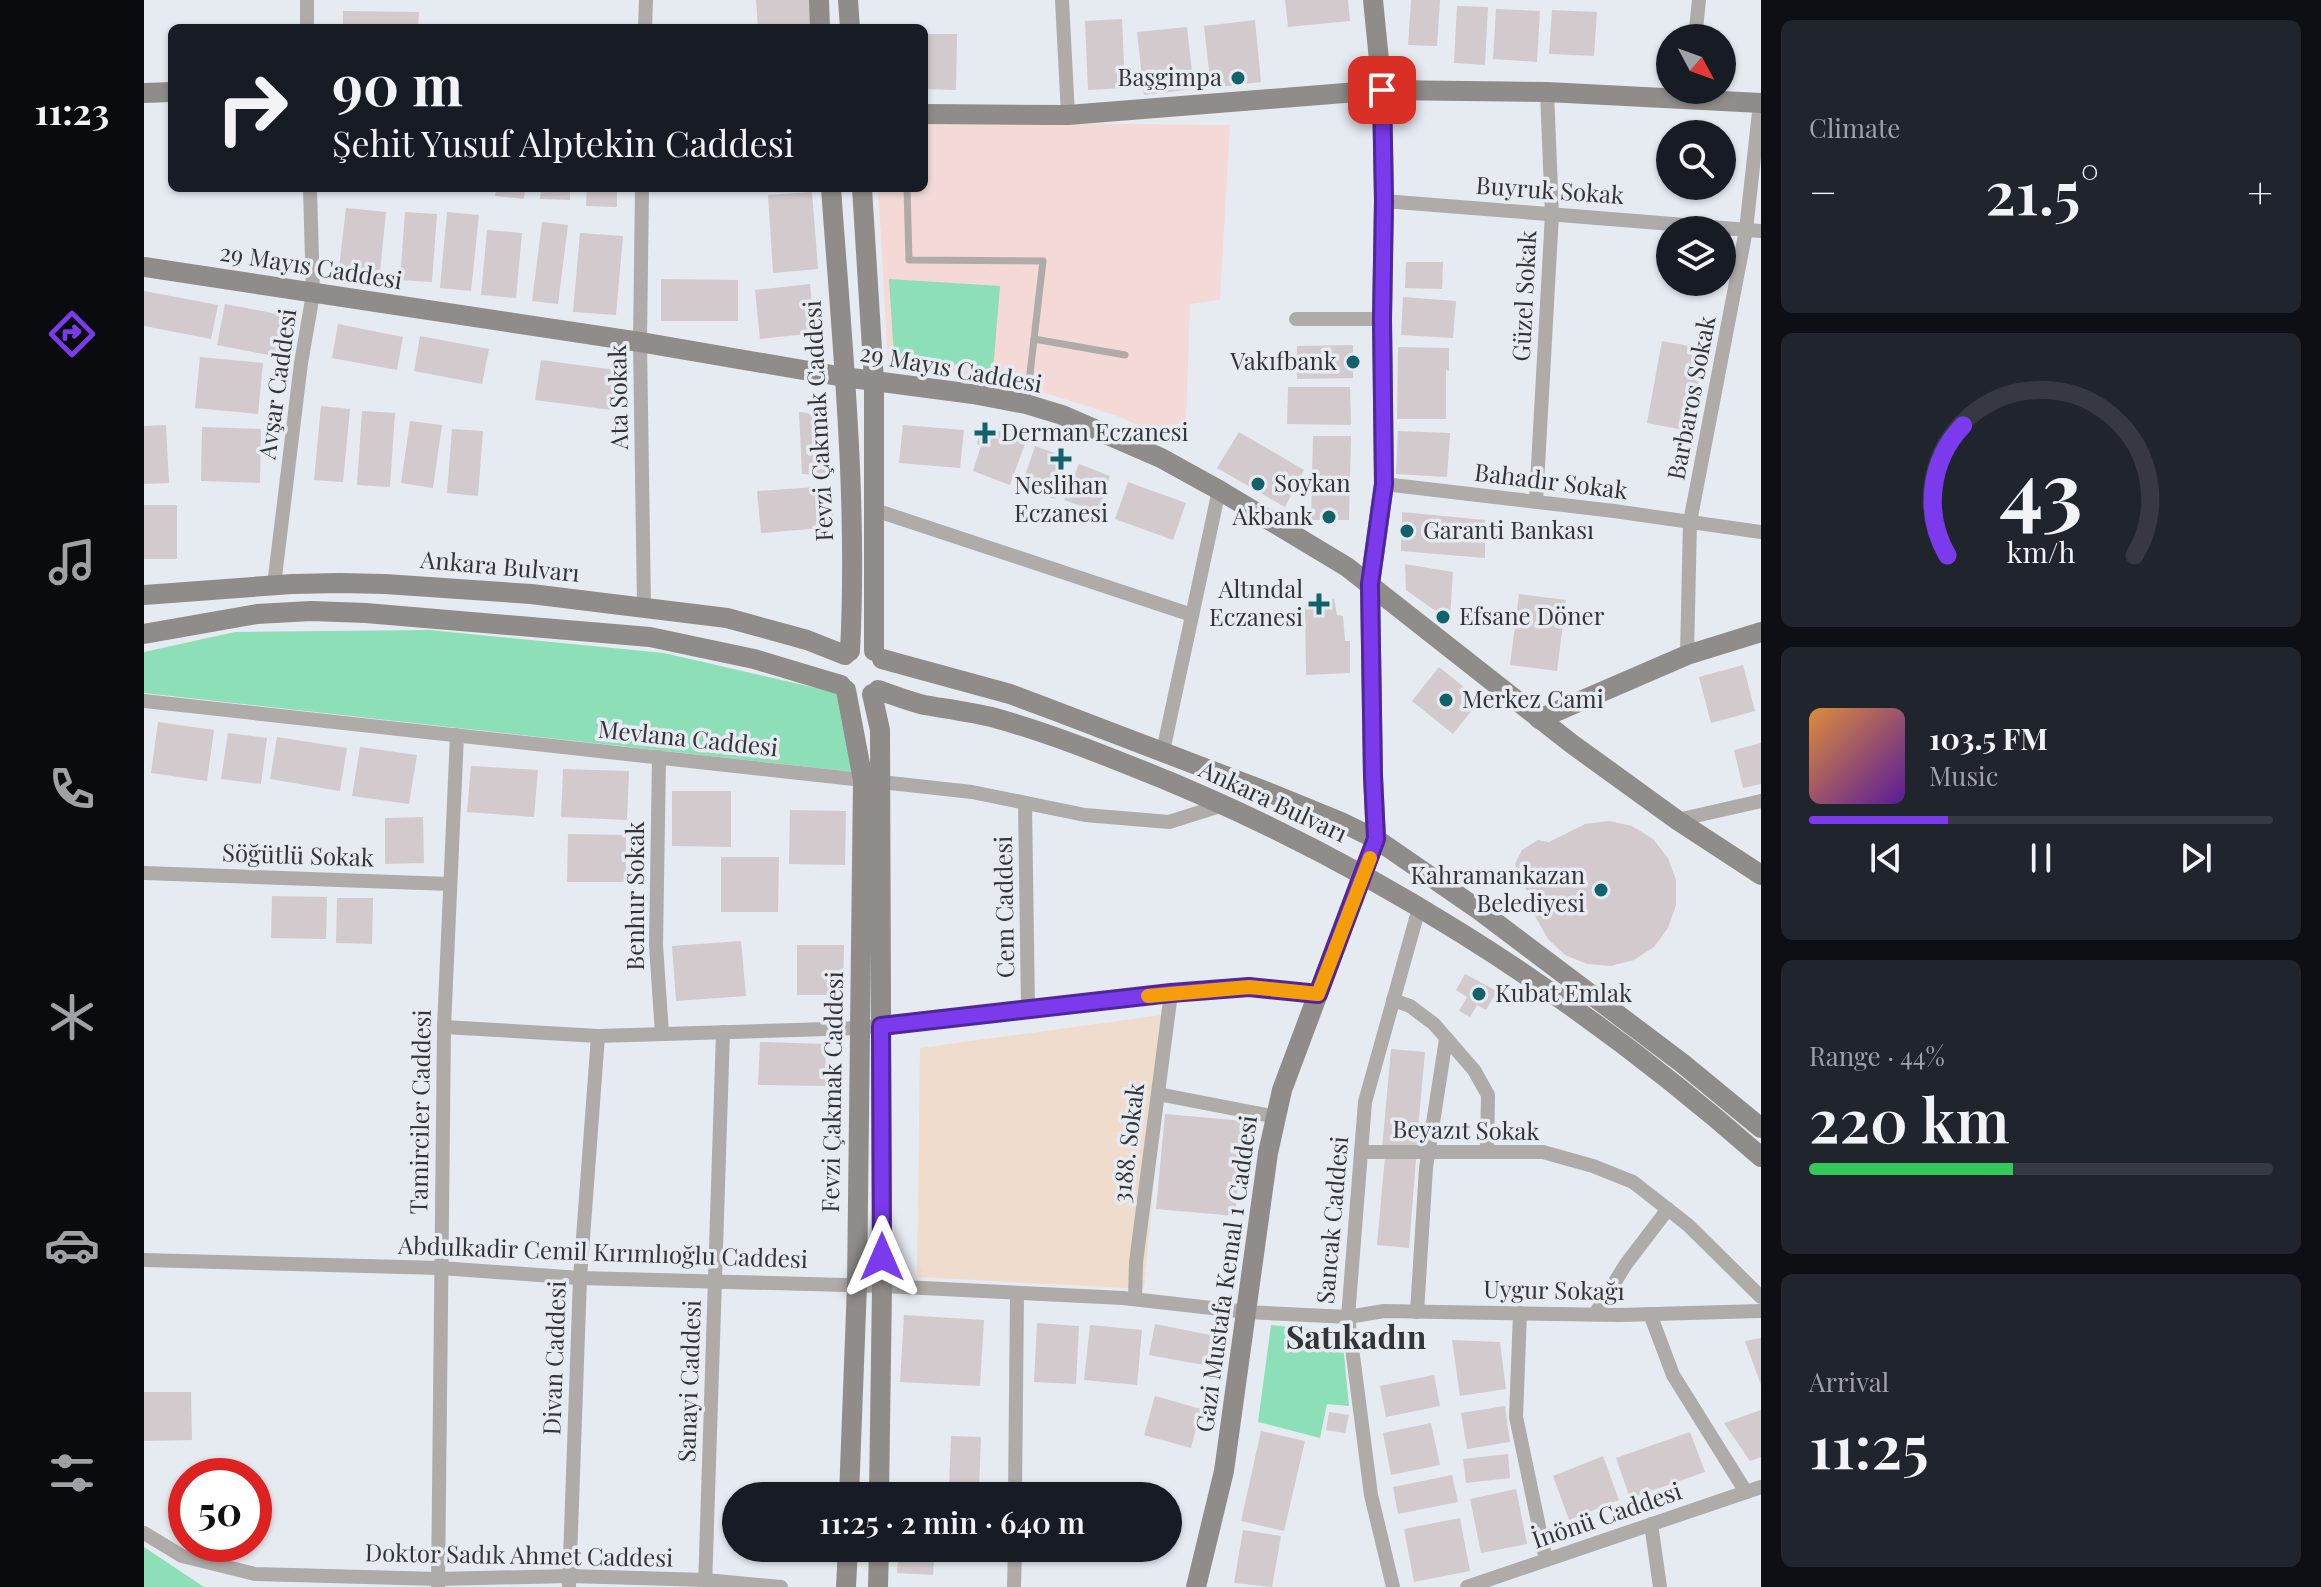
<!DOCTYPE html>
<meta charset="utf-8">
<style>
:root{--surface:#171b24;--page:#20242c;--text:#f1f3f6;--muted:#9ea1a6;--line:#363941;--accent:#7c3aed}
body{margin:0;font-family:"Playfair Display",serif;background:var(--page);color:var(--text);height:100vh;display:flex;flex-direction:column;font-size:30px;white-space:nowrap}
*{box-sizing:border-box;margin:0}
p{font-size:26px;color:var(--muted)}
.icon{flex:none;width:44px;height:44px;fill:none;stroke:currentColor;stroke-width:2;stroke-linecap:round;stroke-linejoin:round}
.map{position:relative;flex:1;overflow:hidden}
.panel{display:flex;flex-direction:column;gap:20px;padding:20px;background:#0d0f14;width:560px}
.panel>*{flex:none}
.hud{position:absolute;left:24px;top:24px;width:760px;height:168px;border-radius:12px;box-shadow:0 2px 6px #0004;background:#171b24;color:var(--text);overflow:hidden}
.needle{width:52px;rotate:131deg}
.buttons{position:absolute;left:1512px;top:24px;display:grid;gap:16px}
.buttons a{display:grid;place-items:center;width:80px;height:80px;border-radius:50%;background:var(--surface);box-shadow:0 2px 6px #0004;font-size:40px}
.speed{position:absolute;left:24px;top:1458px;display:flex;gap:16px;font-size:40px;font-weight:700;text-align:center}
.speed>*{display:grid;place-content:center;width:104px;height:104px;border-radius:50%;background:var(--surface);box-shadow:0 2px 6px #0004;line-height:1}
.speed .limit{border:12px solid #d22;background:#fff;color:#111}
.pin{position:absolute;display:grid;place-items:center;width:68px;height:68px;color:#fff;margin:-34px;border-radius:16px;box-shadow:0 4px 12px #0006}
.me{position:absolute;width:88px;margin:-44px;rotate:0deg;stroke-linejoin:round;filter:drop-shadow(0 0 6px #0008)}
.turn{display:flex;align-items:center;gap:28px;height:168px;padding:0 32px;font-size:36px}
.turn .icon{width:104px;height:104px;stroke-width:2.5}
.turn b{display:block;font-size:56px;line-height:68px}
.big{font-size:60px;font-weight:600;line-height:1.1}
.panel .card{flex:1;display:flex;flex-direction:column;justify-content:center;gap:12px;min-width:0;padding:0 28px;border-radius:12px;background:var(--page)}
.panel .dial{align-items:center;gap:0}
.dial svg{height:208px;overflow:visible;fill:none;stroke:var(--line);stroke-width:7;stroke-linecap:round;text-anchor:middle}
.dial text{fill:var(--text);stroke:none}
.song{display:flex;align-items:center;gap:24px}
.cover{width:96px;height:96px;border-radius:12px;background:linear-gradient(135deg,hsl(30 70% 55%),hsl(270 70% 35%))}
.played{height:8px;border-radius:4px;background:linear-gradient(90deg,var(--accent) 30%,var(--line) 30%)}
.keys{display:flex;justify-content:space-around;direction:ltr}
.heat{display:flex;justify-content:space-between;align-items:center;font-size:44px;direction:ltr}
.charge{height:12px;border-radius:6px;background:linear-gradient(90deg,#34c759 44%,var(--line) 0)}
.trip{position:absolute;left:578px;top:1482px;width:460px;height:80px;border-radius:40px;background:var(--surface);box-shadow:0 2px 6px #0004;font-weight:600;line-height:80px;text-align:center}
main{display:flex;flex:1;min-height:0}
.dock{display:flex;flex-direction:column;width:144px;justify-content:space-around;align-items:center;background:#090b0e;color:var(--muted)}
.dock .icon{width:56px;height:56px}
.dock .on{color:var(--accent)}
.dock b{font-size:36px;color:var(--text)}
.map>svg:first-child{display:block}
</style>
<main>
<nav class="dock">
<b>11:23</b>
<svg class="icon on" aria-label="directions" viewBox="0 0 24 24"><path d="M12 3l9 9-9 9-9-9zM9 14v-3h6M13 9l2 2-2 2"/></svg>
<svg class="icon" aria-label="music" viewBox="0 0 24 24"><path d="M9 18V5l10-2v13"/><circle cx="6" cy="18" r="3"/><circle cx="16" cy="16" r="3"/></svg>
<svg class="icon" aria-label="phone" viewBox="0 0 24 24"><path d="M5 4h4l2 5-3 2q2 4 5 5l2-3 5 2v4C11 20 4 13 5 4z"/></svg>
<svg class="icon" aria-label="climate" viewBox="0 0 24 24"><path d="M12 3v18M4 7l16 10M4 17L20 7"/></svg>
<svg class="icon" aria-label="car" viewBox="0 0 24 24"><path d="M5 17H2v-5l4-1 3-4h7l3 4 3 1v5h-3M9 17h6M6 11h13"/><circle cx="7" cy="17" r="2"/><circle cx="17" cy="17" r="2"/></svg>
<svg class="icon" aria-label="filters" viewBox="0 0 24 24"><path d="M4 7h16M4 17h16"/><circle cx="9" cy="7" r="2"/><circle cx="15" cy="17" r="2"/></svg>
</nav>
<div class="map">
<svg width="1617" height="1587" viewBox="0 0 1617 1587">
<rect width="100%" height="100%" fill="#e6ebf1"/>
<polygon fill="#f0dccd" points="1025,1014 1000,1289 773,1277 776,1048"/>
<polygon fill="#f4d9d7" points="780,122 1086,125 1076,300 1046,304 1042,421 1012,433 976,417 864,381 744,362 734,188 780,188"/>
<g fill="#8cdfb6">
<polygon points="745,279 856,286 849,370 750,356"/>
<polygon points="285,630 520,653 694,693 710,772 0,693 0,652 91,632"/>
<polygon points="1127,1325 1198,1333 1205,1406 1183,1404 1176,1438 1114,1422"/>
<polygon points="0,1547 60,1587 0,1587"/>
</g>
<g fill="#d2cacd">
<polygon points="612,0 669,0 671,27 614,28"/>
<polygon points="1141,0 1204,0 1206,21 1144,27"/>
<polygon points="1267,0 1296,0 1293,46 1264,45"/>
<polygon points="1313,6 1344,7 1341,65 1310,63"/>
<polygon points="1352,9 1396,11 1393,62 1349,59"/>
<polygon points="1408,10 1453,12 1450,56 1405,54"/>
<polygon points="199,11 275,12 274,28 199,28"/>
<polygon points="978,19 981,88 944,90 941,21"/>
<polygon points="1111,20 1117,82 1067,88 1060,26"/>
<polygon points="1043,27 1050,89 1000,95 993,32"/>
<polygon points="780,34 813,34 812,90 780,89"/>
<polygon points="352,188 381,188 380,199 351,196"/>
<polygon points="397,188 426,188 426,200 396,199"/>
<polygon points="443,188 473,188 473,207 442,206"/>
<polygon points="668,192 674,269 629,273 624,195"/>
<polygon points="202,208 242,212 236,272 195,268"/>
<polygon points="261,212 293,214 288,282 256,280"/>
<polygon points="303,212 335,215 327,291 296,288"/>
<polygon points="398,222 424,225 414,304 388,301"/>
<polygon points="343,230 378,233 372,298 337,295"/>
<polygon points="436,233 479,236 472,315 429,312"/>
<polygon points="1262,262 1299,262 1298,289 1261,288"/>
<polygon points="517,279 594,280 594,321 517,321"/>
<polygon points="666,284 671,333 616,339 611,290"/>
<polygon points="0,291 74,305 67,339 0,326"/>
<polygon points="1259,297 1312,301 1309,338 1257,335"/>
<polygon points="81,304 138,315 130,356 73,345"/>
<polygon points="194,324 259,337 253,370 188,358"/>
<polygon points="276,336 345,349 338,384 270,371"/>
<polygon points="1518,341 1561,349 1545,431 1503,423"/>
<polygon points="1209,345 1209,378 1153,379 1153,346"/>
<polygon points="1254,347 1305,348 1305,371 1302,370 1302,419 1253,419"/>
<polygon points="56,357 119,363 114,414 51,408"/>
<polygon points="397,360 472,370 467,410 391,400"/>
<polygon points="1144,387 1206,387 1207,425 1143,424"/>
<polygon points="177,406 206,409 199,482 170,480"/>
<polygon points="218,411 251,413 246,487 213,485"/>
<polygon points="655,412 664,413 686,433 687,476 658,474"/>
<polygon points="266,421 298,425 289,488 257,483"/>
<polygon points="22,425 25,483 0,484 0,426"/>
<polygon points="759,425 820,430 816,468 755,463"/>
<polygon points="58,427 117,429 116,483 57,481"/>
<polygon points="308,429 339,431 334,496 303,493"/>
<polygon points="836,430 856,431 881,444 866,485 829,471 837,446 833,444"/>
<polygon points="1254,431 1306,433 1303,477 1252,474"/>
<polygon points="1095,432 1160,470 1141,507 1073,468"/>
<polygon points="1169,436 1207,436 1205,520 1167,520"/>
<polygon points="891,446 925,458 911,499 877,488"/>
<polygon points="935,464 966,476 954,512 920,500"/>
<polygon points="984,482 1042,503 1029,540 971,519"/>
<polygon points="687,486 690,527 617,533 613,491"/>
<rect x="0" y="505" width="33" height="54"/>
<polygon points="1258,512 1341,520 1341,558 1257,551"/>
<polygon points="1261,564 1309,572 1306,618 1296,614 1262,590"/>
<polygon points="1375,594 1422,600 1413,671 1366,665"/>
<polygon points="1190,599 1193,615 1199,616 1201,641 1206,641 1206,673 1162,675 1161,601"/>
<polygon points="1599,665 1611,711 1567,723 1555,677"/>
<polygon points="1295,667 1336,700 1309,734 1268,701"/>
<polygon points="14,722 70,730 63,781 7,773"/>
<polygon points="84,733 123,738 117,784 77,779"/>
<polygon points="133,737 203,748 196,791 126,779"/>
<polygon points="1617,743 1617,784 1599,788 1590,750"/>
<polygon points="216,747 273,755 265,804 208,796"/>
<polygon points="327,766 394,770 390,817 323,812"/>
<polygon points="419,769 485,771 483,820 417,817"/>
<polygon points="528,791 587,791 587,847 528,846"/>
<polygon points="646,810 702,811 701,865 645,864"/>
<polygon points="279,817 280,863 241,864 241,818"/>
<polygon points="1465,821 1488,826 1509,839 1524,858 1532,880 1532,905 1524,928 1510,947 1490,960 1467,966 1443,964 1421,955 1404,939 1392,918 1386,896 1374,876 1371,864 1378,850 1394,840 1405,842 1441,824"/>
<polygon points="424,834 482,835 482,882 423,882"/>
<polygon points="577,857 635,857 634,912 577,912"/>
<polygon points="128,896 183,897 182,939 127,938"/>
<polygon points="193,898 229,898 228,944 192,943"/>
<polygon points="597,941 602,996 532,1001 528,946"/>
<polygon points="653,945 700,945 699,995 653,995"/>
<polygon points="1321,974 1353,991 1342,1010 1333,1005 1326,1017 1315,1011 1323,997 1312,990"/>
<polygon points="616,1042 682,1044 681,1086 614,1085"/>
<polygon points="1247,1049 1281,1052 1272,1151 1238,1149"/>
<polygon points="1021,1114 1100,1121 1091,1216 1012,1209"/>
<polygon points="1241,1156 1272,1159 1265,1248 1233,1245"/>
<polygon points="760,1315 840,1320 836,1386 756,1382"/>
<polygon points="893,1323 935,1326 932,1384 890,1382"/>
<polygon points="1011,1324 1071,1336 1065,1366 1005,1355"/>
<polygon points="946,1325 998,1330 993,1385 940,1380"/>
<polygon points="1617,1338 1617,1385 1601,1341"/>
<polygon points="1308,1340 1356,1342 1362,1389 1316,1396"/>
<polygon points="1290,1375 1296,1406 1242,1417 1236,1386"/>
<polygon points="0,1392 47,1392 48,1440 0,1441"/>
<polygon points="1011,1396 1057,1409 1047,1448 1000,1435"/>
<polygon points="1361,1406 1366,1442 1323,1449 1317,1413"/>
<polygon points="1617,1410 1617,1457 1606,1461 1580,1423"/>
<polygon points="1185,1412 1205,1415 1201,1433 1182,1430"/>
<polygon points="1287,1423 1296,1465 1247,1475 1239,1433"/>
<polygon points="1117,1431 1161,1441 1140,1531 1097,1521"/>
<polygon points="1546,1432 1561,1472 1486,1498 1472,1458"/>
<polygon points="807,1436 837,1437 835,1489 805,1488"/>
<polygon points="1364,1454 1366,1478 1322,1483 1319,1459"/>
<polygon points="1459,1456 1475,1500 1425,1520 1409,1476"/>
<polygon points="1308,1475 1314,1502 1254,1514 1249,1487"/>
<polygon points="1372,1489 1383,1544 1337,1553 1326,1499"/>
<polygon points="1316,1518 1326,1571 1270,1582 1260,1529"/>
<polygon points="1099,1530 1137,1536 1128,1587 1090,1583"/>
<polygon points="755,1548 791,1548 789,1575 753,1573"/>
</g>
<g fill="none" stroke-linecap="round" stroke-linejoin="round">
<g stroke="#aeaba9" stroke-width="7">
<polyline points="763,188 765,260 899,261 883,400"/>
<polyline points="890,339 981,355"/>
</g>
<g stroke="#aeaba9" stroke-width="14">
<polyline points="163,0 163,28"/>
<polyline points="918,0 924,115"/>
<polyline points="501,28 502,0"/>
<polyline points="1551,38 1555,0"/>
<polyline points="498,188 496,342 500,606"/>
<polyline points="1240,201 1617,231"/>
<polyline points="1152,319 1238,319"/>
<polyline points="1240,484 1470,511 1617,532"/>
<polyline points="1392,502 1408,214 1403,92"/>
<polyline points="731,510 1048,615"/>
<polyline points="130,585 157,363 169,294 166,188"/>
<polyline points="1543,655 1546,522 1602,230 1616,103"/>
<polyline points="0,701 828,792 941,815 1025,822 1079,805"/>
<polyline points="1019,751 1075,490"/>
<polyline points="515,757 512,945 518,1034"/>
<polyline points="881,803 884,1010"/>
<polyline points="1533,820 1617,801"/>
<polyline points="0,873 306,884"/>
<polyline points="1249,1000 1266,1006 1290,1024 1330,1070 1344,1095 1343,1150"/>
<polyline points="300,1027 454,1036 716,1028 1027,993 1105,987 1174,994"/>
<polyline points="1014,1094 1132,1117"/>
<polyline points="1217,1152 1399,1152 1449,1166 1489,1182 1544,1225 1617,1297"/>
<polyline points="0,1260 296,1268 436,1278 738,1286 979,1298 1103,1312 1204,1317 1240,1311 1475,1315 1617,1311"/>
<polyline points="991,1299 992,1262 1027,993"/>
<polyline points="1273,1312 1282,1168 1302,1039"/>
<polyline points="1376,1313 1372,1417 1402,1560"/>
<polyline points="1451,1314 1482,1264 1524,1209"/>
<polyline points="1506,1314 1529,1375 1602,1492"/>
<polyline points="871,1496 873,1293"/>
<polyline points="1507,1524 1516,1587"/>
<polyline points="0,1533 38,1556 111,1574 294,1579 426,1576 562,1580 637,1587"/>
<polyline points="294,1587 300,1027 313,735"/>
<polyline points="425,1587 436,1278 454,1036"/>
<polyline points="561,1587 579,1032"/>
<polyline points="870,1587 871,1548"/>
<polyline points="1249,1587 1227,1495 1204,1317 1221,1102 1275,908"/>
<polyline points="1323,1587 1617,1487"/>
</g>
<g stroke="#908c89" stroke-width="20">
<polyline points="675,0 676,28"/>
<polyline points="704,0 706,28"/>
<polyline points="0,93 28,92"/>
<polyline points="780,114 924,115 1238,90 1403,92 1617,103"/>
<path d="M687 188C698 342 714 497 706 651"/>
<polyline points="718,188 730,381 730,651"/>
<polyline points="0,267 496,342 700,377 829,394 882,404 918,415 1017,458 1075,490 1203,567 1428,744 1533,820 1617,875"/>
<polyline points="0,595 148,584 196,583 241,584 387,594 583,618 663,640 701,655"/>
<polyline points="0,634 113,614 167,611 222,613 506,637 610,659 697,685"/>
<polyline points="738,659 866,694 914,712 1126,793 1197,822 1232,839 1335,910 1538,1063 1617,1128"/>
<polyline points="702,690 719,780 713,1285 705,1496"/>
<path d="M734 690C749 695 764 701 780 705 803 709 827 712 851 718 895 730 940 747 982 764 1214 854 1431 993 1617 1157"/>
<polyline points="728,694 736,730 738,1286 735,1496"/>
<polyline points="1395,719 1543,655 1617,632"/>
<polyline points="702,1587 704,1548"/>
<polyline points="734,1587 735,1548"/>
<polyline points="1052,1587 1080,1471 1124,1153 1138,1090 1232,839 1229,776 1226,584 1240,484 1238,319 1240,201 1238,90 1229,0"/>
</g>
</g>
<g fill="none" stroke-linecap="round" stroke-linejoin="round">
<defs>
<polyline id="route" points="738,1257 737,1026 1027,993 1105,987 1174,994 1232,839 1229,776 1226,584 1240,484 1238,319 1240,201 1238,90"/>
</defs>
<use href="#route" stroke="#51269a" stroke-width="20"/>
<use href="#route" stroke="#7c3aed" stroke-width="14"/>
<polyline stroke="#f59e0b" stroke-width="14" points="1004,996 1105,987 1174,994 1226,858"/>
</g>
<g fill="#126269" stroke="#e6ebf1" stroke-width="3">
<circle cx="1094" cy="78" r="8"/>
<circle cx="1209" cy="362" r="8"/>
<path d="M837 421h8v8h8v8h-8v8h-8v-8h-8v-8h8z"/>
<path d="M913 447h8v8h8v8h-8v8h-8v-8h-8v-8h8z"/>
<circle cx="1114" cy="484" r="8"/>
<circle cx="1185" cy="517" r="8"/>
<circle cx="1263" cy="531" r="8"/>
<path d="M1171 592h8v8h8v8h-8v8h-8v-8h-8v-8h8z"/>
<circle cx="1299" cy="617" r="8"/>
<circle cx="1302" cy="700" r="8"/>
<circle cx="1457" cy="890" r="8"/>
<circle cx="1335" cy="994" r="8"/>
</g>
<g text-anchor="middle" stroke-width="7" stroke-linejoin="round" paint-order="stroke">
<g font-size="24" fill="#333437" stroke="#e6ebf1" text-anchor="start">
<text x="1078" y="86" text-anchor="end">Başgimpa</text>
<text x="1193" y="370" text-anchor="end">Vakıfbank</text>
<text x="857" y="441">Derman Eczanesi</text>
<text x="1130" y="492">Soykan</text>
<text x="917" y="494" text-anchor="middle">Neslihan<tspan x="917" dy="28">Eczanesi</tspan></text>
<text x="1169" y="525" text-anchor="end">Akbank</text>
<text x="1279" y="539">Garanti Bankası</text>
<text x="1159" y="598" text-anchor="end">Altındal<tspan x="1159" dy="28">Eczanesi</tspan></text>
<text x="1315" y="625">Efsane Döner</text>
<text x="1318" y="708">Merkez Cami</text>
<text x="1441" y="884" text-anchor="end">Kahramankazan<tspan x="1441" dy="28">Belediyesi</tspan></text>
<text x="1351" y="1002">Kubat Emlak</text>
</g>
<g font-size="24" fill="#333437" stroke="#e6ebf1">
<text transform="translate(1406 191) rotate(4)" y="8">Buyruk Sokak</text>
<text transform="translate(167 267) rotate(9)" y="8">29 Mayıs Caddesi</text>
<text transform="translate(1381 296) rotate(-87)" y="8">Güzel Sokak</text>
<text transform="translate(807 369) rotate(10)" y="8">29 Mayıs Caddesi</text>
<text transform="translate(134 384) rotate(-82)" y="8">Avşar Caddesi</text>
<text transform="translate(475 397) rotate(-91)" y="8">Ata Sokak</text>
<text transform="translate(1548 398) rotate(-79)" y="8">Barbaros Sokak</text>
<text transform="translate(675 421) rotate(-93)" y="8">Fevzi Çakmak Caddesi</text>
<text transform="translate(1407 482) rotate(7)" y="8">Bahadır Sokak</text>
<text transform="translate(356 567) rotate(5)" y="8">Ankara Bulvarı</text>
<text transform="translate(544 739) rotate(6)" y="8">Mevlana Caddesi</text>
<text transform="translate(1129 802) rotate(25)" y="8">Ankara Bulvarı</text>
<text transform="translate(154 856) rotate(2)" y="8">Söğütlü Sokak</text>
<text transform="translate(492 896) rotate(-90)" y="8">Benhur Sokak</text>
<text transform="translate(861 907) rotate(-91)" y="8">Cem Caddesi</text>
<text transform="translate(689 1092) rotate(-89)" y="8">Fevzi Çakmak Caddesi</text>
<text transform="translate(277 1112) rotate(-89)" y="8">Tamirciler Caddesi</text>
<text transform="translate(1322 1131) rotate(1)" y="8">Beyazıt Sokak</text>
<text transform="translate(985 1143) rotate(-83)" y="8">3188. Sokak</text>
<text transform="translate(1189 1220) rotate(-85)" y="8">Sancak Caddesi</text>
<text transform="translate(459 1253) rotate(2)" y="8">Abdulkadir Cemil Kırımlıoğlu Caddesi</text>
<text transform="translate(1083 1274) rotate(-82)" y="8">Gazi Mustafa Kemal 1 Caddesi</text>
<text transform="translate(1410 1291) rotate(1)" y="8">Uygur Sokağı</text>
<text transform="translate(411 1358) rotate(-88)" y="8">Divan Caddesi</text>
<text transform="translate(546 1381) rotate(-88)" y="8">Sanayi Caddesi</text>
<text transform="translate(1463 1516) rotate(-19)" y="8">İnönü Caddesi</text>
<text transform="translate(375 1556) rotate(1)" y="8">Doktor Sadık Ahmet Caddesi</text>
</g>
<g font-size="32" font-weight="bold" fill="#333437" stroke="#e6ebf1">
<text x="1212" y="1349">Satıkadın</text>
</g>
</g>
</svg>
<div class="buttons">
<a><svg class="needle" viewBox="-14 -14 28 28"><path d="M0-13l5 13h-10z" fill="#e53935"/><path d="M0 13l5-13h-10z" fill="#9ea1a6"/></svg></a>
<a><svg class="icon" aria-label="search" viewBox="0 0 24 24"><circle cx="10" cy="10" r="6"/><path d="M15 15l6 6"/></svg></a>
<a><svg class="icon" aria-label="layers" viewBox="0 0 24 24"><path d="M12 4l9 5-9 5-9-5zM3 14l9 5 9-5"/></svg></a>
</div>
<div class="speed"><div class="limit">50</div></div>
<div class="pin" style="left:1238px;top:90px;background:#d93025"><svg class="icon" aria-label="arrive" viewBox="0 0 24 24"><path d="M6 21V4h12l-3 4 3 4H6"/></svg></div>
<svg class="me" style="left:738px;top:1257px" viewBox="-20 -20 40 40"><path d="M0-17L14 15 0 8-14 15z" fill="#7c3aed" stroke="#fff" stroke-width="4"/></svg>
<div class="trip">11:25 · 2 min · 640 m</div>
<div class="hud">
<div class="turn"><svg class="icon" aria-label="right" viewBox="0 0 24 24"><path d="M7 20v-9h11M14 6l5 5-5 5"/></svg><div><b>90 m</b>Şehit Yusuf Alptekin Caddesi</div></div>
</div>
</div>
<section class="panel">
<div class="card"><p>Climate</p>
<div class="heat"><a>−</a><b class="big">21.5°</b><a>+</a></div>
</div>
<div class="card dial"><svg viewBox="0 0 100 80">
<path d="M14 69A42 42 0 1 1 86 69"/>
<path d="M14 69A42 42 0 0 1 20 19" stroke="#7c3aed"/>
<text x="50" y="56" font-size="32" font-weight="700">43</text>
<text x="50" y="72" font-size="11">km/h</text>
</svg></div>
<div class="card">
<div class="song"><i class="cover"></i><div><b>103.5 FM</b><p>Music</p></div></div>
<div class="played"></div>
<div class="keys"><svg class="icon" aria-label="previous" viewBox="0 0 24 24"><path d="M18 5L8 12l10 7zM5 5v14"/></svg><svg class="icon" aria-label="pause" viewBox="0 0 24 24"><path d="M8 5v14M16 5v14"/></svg><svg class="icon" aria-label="next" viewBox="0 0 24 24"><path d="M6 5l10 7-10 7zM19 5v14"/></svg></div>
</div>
<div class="card"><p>Range · 44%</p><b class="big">220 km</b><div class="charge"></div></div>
<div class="card"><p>Arrival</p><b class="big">11:25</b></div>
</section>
</main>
